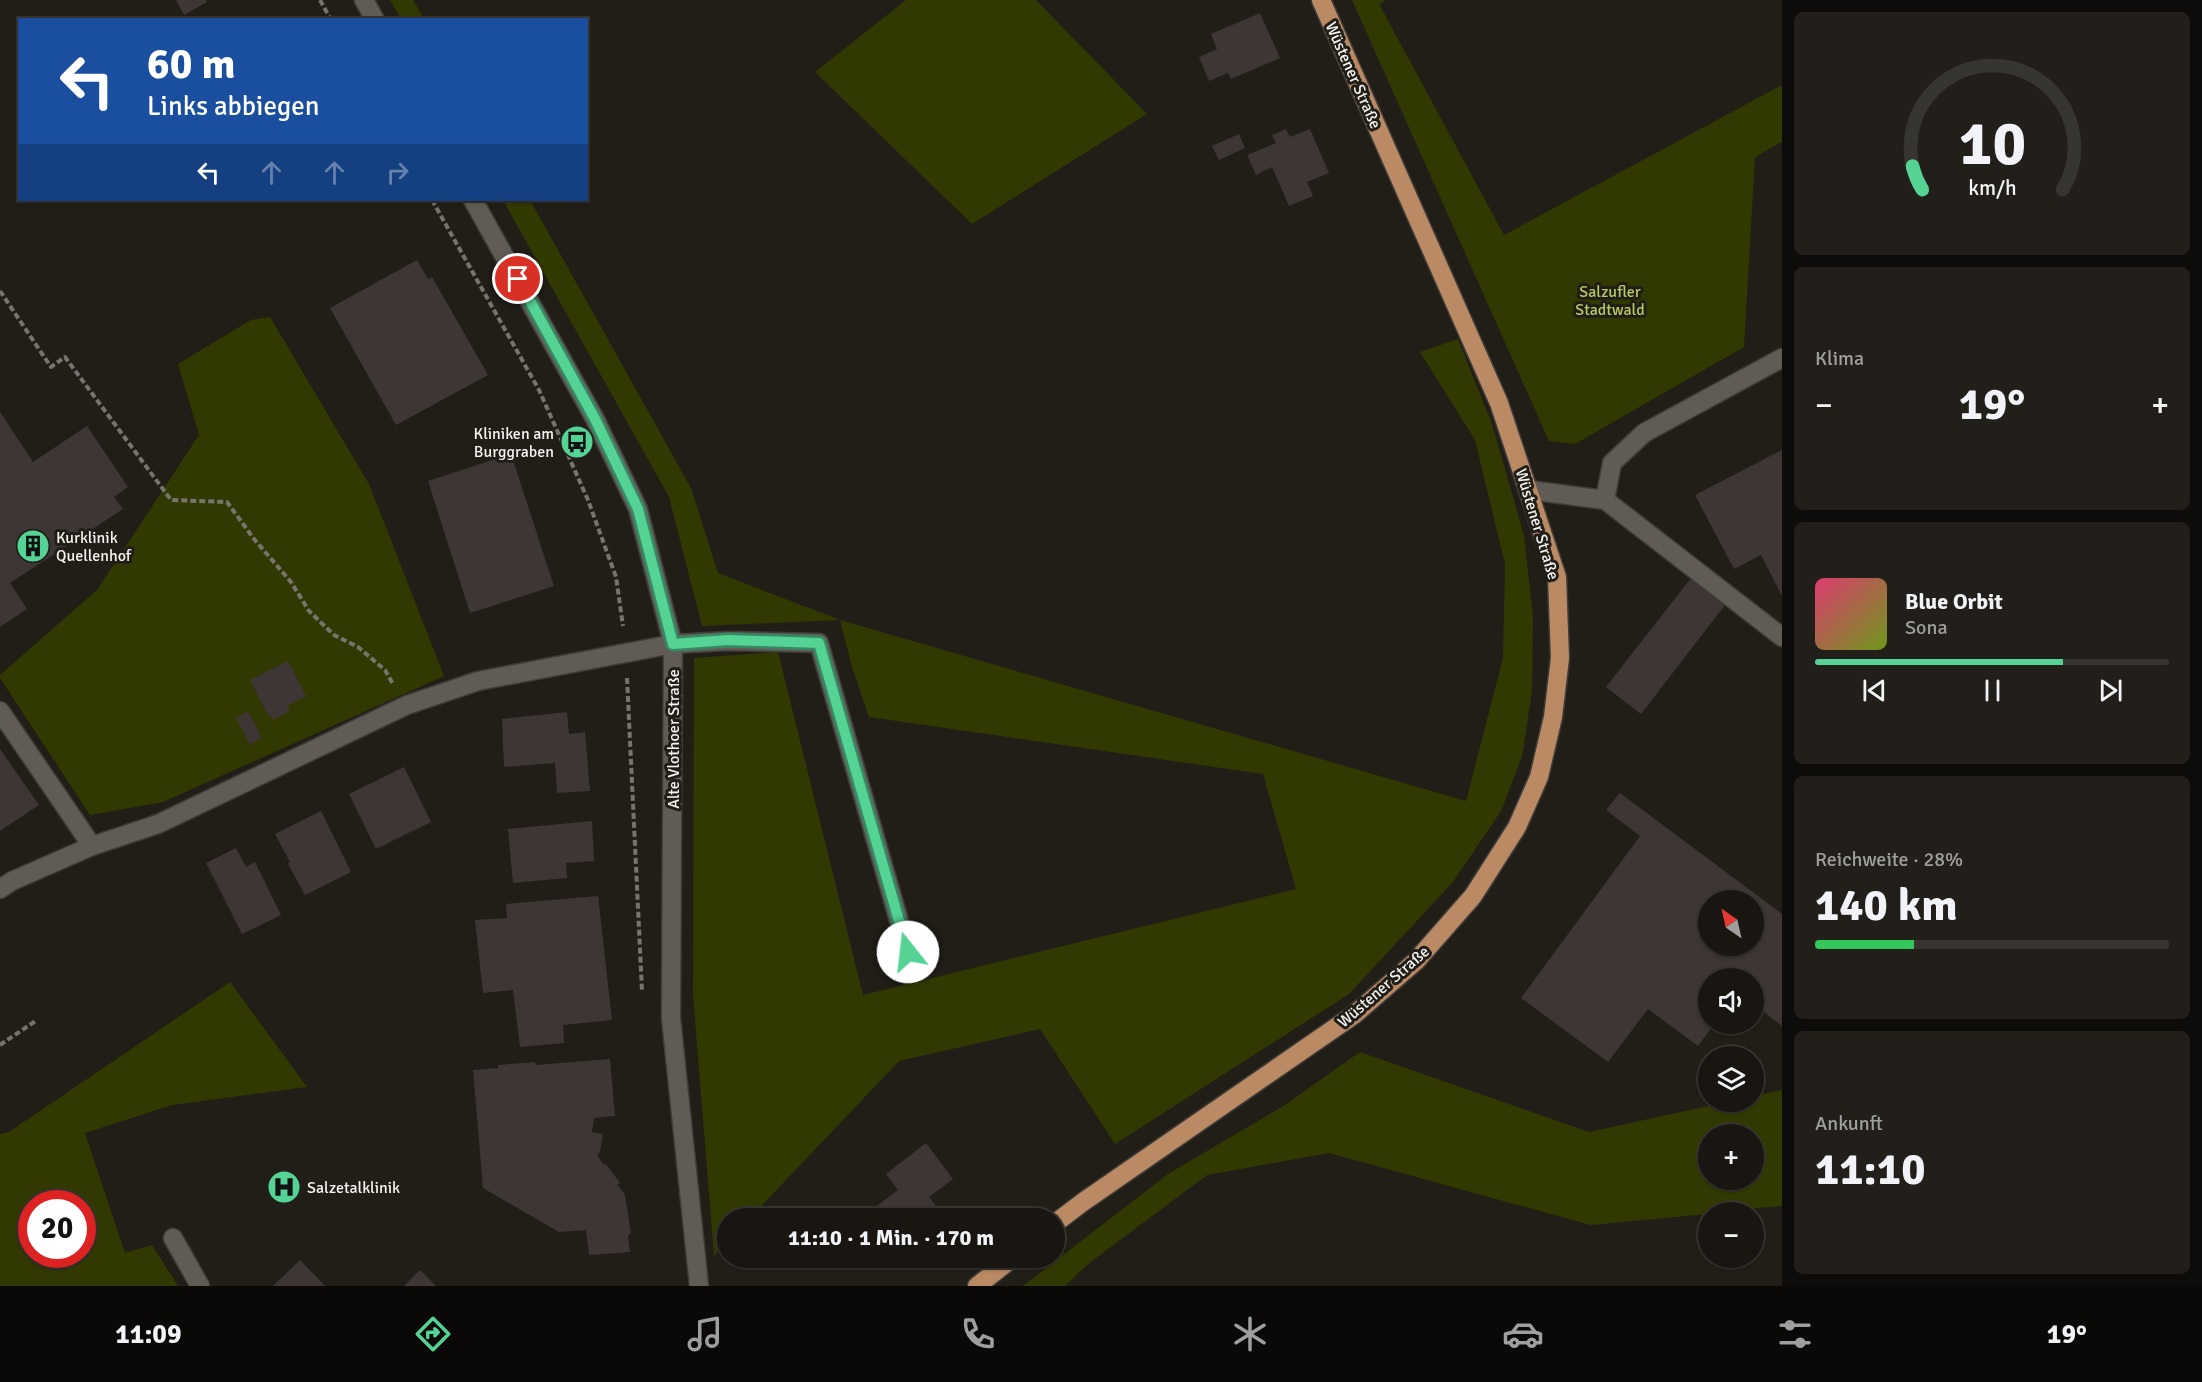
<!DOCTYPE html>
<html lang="de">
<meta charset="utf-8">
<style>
:root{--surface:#191612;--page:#221f1b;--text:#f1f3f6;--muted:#9f9f9f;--line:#373532;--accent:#54d395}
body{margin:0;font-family:Signika,sans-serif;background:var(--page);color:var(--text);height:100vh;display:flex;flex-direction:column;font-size:22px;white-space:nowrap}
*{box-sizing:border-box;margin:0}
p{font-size:20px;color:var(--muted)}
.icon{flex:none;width:33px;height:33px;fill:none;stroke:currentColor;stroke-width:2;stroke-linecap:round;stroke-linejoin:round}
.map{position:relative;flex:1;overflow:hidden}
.details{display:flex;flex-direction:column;gap:12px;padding:12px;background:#0e0c0a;width:420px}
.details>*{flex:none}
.hud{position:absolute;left:18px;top:18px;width:570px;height:183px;border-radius:0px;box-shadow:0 2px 4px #0004,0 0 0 2px var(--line);background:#1a4fa0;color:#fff;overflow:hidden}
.needle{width:39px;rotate:326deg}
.fabs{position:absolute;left:1698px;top:890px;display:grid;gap:12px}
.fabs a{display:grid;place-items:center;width:66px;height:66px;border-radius:50%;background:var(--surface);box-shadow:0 2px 4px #0004,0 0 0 2px var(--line);font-size:30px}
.speed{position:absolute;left:18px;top:1190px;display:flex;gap:12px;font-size:30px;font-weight:700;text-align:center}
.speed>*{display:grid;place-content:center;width:78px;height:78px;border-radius:50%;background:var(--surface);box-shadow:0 2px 4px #0004,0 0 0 2px var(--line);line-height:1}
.speed .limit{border:9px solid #d22;background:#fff;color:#111}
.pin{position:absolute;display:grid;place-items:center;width:51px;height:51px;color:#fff;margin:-26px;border:3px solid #fff;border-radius:50%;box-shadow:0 2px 6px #0007}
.me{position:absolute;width:66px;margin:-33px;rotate:344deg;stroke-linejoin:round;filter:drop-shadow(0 0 4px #0008)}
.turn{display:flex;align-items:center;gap:21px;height:126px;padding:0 30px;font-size:27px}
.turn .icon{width:78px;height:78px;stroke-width:2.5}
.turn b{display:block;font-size:42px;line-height:51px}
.lanes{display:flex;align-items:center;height:57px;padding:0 30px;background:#0003;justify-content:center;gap:30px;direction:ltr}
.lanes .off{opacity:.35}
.big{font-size:45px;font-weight:700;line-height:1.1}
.details .tile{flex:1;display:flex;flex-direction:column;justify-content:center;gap:9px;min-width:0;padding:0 21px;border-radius:9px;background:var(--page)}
.details .dial{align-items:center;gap:0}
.dial svg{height:156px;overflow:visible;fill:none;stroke:var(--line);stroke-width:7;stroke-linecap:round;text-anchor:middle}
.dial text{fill:var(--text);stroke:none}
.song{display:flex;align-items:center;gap:18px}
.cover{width:72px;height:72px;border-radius:9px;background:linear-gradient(135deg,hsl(340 70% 55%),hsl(80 70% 35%))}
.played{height:6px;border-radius:3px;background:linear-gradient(90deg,var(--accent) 70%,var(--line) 70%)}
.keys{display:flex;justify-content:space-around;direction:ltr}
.heat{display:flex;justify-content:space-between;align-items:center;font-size:33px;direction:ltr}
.charge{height:9px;border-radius:4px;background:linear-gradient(90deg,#34c759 28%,var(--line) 0)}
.trip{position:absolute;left:717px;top:1208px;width:348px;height:60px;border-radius:30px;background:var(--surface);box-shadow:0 2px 4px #0004,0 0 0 2px var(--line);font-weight:700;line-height:60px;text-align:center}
.tabs{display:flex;height:96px;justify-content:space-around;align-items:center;background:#0a0907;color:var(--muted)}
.tabs .icon{width:42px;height:42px}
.tabs .on{color:var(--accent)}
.tabs b{font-size:27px;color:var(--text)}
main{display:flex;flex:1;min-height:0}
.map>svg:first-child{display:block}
</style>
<main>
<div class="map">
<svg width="1782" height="1286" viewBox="0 0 1782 1286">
<rect width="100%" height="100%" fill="#211e18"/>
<g fill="#323900" fill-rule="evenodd">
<polygon points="390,0 413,0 424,19 401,19"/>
<polygon points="906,0 1036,0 1147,114 972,224 815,72"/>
<polygon points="1352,0 1386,0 1379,4 1504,235 1782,85 1782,142 1755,157 1744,347 1575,444 1549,441"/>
<polygon points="503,200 530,200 691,488 718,573 840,620 1466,801 1503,658 1505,564 1475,440 1420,352 1458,339 1492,424 1524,535 1533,617 1532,691 1522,757 1501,811 1453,882 1349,994 1115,1144 1040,1029 899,1061 750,1218 728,1218 727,1241 714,1256 693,995 694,658 778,652 863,995 1296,889 1263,774 869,717 852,667 840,620 702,626 669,497"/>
<polygon points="270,317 369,484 444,676 163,802 90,815 0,678 0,675 97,590 199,435 178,364 251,320"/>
<path d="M230 982 307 1087 172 1105 85 1133 125 1253 152 1245 178 1286H0V1134L9 1132ZM32 1203H82V1254H32Z"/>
<path d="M1360 1052 1589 1132 1731 1101H1754V1096L1782 1090V1206L1708 1212V1214L1591 1225 1329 1153 1207 1175 1088 1264 1065 1286H1023L1168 1174 1285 1105ZM1708 1134H1754V1179H1708Z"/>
</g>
<g fill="#3e3635" fill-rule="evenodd">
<polygon points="176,0 206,0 207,2 184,15"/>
<polygon points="1260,13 1280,58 1231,79 1228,73 1209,81 1199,57 1217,49 1211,34"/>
<polygon points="1286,129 1290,137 1310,129 1329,173 1307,182 1313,196 1289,206 1272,167 1256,175 1247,155 1276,143 1272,135"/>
<polygon points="1239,134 1245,148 1219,160 1212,146"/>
<polygon points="417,260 428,279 432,277 488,375 396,425 330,308"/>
<polygon points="0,412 33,462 87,426 128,487 114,497 123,509 10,583 27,609 0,627"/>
<polygon points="1782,450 1782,596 1761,555 1734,569 1695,495"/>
<polygon points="511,454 554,586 470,613 428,481"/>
<polygon points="1691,578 1725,605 1641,714 1606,687"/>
<polygon points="288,661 306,696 287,706 290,711 273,720 270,715 268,716 250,680"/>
<polygon points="248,711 262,738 250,745 236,718"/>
<polygon points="567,712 569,734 585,732 590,791 557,793 555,763 504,767 502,719"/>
<polygon points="0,749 39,805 0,831"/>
<polygon points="404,767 431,822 376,849 349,794"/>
<path d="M1620 793 1782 914V1026L1754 1004V978H1708V1023H1715L1698 1046 1648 1009 1608 1062 1521 998 1640 836 1606 810ZM1708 900H1754V945H1708Z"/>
<polygon points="321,811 351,872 305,895 288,864 290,862 275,834"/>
<polygon points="592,821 594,861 566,863 567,878 513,883 508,829"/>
<polygon points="236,848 246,867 255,862 281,915 242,934 206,863"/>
<polygon points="598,896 612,1020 563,1025 564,1043 520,1047 513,990 483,993 475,920 507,918 506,904"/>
<polygon points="610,1059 615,1116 594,1118 592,1132 603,1134 600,1152 597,1155 604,1165 606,1164 620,1183 617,1184 625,1195 631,1234 628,1235 630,1252 589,1255 586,1230 559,1232 483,1188 473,1070 498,1068 498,1065 535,1062 536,1065"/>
<polygon points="926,1143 953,1179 929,1197 945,1218 876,1218 870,1211 898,1190 886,1174"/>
<polygon points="300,1260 325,1286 273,1286"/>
<polygon points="420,1270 436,1286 404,1286"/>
</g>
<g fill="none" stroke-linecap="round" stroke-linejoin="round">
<defs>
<g id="minor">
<polyline points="364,0 375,20"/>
<polyline points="473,200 595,419 638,509 673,644 671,1018 699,1286"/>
<polyline points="1529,490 1605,500 1782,637"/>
<polyline points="1605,500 1612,463 1644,433 1782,358"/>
<polyline points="0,711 92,846"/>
<polyline points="0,889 12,881 92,846 158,824 407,705 478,681 673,644 728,641 819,643 908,952"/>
<polyline points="173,1238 200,1286"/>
</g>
<g id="major">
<polyline points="1054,1224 1083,1202 1355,1014 1416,961 1473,896 1517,827 1539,777 1553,717 1560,658 1557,577 1499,403 1321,0"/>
<polyline points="977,1286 1014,1257"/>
</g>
</defs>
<use href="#minor" stroke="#3f3c38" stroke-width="21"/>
<use href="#major" stroke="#3f3c38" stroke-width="21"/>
<g stroke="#77746f" stroke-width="4" stroke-dasharray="6 3" stroke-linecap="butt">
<polyline points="320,0 331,20"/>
<polyline points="432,200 539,390 588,500 616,577 623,626"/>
<polyline points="0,291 51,367 65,357 171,500 227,502 254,539 291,582 309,611 334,635 358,647 385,670 393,684"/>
<polyline points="627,678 642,991"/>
<polyline points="0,1045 37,1020"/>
</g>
<use href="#minor" stroke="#605c55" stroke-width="18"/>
<use href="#major" stroke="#ba8a65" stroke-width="18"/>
</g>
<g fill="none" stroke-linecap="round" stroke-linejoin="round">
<defs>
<polyline id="route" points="518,279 595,419 638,509 673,644 728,640 819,643 908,952"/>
</defs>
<use href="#route" stroke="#378961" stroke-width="15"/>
<use href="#route" stroke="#54d395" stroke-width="10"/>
</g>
<defs>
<symbol id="bus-disc" viewBox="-11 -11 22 22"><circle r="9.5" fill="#54d395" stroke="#211e18"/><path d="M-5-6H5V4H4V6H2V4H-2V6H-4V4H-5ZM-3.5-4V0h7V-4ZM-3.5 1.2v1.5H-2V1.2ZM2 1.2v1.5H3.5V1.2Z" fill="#111"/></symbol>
<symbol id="building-disc" viewBox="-11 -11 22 22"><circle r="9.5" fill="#54d395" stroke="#211e18"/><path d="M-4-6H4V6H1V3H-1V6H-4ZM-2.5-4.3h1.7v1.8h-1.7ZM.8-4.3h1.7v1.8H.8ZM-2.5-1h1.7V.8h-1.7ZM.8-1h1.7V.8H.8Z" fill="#111"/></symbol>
<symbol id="hospital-disc" viewBox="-11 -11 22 22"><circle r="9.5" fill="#54d395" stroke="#211e18"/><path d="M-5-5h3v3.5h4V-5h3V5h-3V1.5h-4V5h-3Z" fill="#111"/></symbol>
</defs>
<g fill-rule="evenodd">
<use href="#bus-disc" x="558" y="423" width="38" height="38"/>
<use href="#building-disc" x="14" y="527" width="38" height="38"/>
<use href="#hospital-disc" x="265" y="1168" width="38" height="38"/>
</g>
<g text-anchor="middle" stroke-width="6" stroke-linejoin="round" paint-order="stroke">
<g font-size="16" fill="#f6f4f0" stroke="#211e18">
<text transform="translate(1354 75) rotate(66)" y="6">Wüstener Straße</text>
<text transform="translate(1538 524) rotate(73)" y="6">Wüstener Straße</text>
<text transform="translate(673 739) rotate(-90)" y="6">Alte Vlothoer Straße</text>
<text transform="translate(1383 986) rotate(-41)" y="6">Wüstener Straße</text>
</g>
<g font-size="16" fill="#b9ca63" stroke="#211e18">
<text x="1610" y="297">Salzufler<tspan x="1610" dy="18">Stadtwald</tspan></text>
</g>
<g font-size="16" fill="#f6f4f0" stroke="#211e18" text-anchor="start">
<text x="554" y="439" text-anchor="end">Kliniken am<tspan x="554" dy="18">Burggraben</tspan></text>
<text x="56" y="543">Kurklinik<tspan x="56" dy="18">Quellenhof</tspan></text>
<text x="307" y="1193">Salzetalklinik</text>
</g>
</g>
</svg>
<div class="fabs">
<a><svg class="needle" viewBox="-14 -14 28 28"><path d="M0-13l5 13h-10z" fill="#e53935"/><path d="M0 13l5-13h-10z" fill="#9f9f9f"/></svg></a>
<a><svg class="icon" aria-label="sound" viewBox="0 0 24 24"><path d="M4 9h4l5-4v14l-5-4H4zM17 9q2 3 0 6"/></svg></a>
<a><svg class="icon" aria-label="layers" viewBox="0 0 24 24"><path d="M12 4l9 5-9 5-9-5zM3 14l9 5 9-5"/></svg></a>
<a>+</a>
<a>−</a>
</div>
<div class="speed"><div class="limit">20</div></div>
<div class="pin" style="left:518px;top:279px;background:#d93025"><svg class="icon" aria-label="arrive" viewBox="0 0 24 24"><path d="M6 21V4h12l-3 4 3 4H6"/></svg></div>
<svg class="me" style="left:908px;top:952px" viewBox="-20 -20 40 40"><circle r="19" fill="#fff"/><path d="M0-13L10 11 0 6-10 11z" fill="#54d395"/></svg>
<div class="trip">11:10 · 1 Min. · 170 m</div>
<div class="hud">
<div class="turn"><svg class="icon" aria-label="left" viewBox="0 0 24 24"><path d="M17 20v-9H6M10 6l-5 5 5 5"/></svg><div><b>60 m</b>Links abbiegen</div></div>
<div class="lanes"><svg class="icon" aria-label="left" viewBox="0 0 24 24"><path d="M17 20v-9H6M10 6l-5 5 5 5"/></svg><svg class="icon off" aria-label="ahead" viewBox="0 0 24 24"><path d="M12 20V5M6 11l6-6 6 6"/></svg><svg class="icon off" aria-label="ahead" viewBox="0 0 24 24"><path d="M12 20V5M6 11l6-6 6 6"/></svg><svg class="icon off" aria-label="right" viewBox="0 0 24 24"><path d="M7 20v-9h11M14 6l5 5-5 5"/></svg></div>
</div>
</div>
<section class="details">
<div class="tile dial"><svg viewBox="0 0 100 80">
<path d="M14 69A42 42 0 1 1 86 69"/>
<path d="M14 69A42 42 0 0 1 9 57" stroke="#54d395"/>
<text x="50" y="56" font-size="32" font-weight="700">10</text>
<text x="50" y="72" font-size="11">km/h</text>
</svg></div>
<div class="tile"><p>Klima</p>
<div class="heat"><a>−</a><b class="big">19°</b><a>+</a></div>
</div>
<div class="tile">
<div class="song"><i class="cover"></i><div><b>Blue Orbit</b><p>Sona</p></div></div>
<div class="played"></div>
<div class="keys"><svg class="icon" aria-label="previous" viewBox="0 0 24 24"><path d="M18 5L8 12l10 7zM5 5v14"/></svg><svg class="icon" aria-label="pause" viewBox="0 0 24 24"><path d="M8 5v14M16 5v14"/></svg><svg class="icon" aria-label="next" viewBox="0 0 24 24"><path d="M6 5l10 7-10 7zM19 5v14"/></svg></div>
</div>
<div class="tile"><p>Reichweite · 28%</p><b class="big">140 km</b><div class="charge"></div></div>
<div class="tile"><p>Ankunft</p><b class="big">11:10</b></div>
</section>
</main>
<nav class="tabs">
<b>11:09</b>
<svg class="icon on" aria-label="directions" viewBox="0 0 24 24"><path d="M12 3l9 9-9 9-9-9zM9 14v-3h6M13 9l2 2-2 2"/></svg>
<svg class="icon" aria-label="music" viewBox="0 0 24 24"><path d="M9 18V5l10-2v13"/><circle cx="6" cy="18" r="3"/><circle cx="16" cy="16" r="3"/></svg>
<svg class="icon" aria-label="phone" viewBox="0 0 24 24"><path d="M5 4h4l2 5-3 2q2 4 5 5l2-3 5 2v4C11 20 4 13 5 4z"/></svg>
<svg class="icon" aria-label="climate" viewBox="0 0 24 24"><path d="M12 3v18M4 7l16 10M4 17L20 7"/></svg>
<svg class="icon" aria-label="car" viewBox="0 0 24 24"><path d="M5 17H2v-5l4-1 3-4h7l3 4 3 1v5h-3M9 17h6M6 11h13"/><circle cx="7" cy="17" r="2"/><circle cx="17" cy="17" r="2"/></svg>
<svg class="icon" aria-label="filters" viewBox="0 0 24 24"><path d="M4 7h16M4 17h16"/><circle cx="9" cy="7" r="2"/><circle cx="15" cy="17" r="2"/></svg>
<b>19°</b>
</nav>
